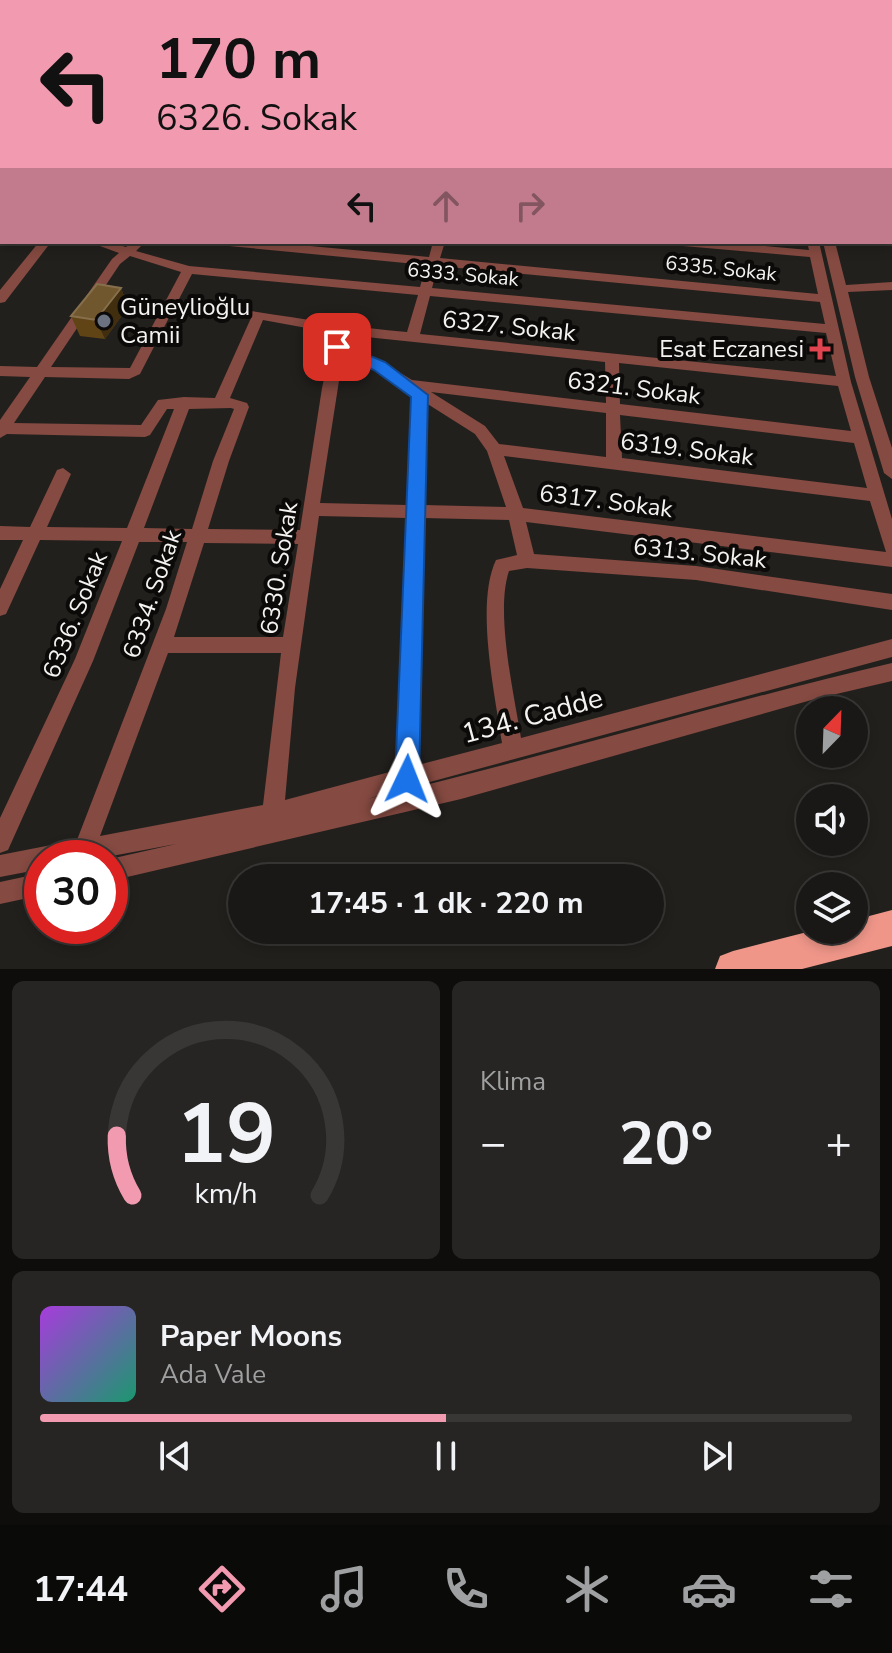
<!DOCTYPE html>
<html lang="tr">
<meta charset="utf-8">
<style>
:root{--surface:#1a1816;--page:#272523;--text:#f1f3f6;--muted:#9fa0a1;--line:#383735;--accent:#f29aaf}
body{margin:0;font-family:"Nunito Sans",sans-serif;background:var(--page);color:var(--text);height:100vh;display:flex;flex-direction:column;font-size:30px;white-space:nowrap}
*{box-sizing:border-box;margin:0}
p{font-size:26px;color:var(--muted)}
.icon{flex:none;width:44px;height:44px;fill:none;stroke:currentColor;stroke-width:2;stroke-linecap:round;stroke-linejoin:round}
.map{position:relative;height:969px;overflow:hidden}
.sheet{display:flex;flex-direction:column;gap:12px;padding:12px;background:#0e0d0c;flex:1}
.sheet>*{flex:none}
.hud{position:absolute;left:0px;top:0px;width:892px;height:244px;box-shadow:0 4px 12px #0003,0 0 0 2px var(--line);background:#f29aaf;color:#111;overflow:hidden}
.needle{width:52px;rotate:23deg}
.controls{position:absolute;left:796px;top:696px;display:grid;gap:16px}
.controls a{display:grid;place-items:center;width:72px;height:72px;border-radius:50%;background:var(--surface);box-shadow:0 4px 12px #0003,0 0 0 2px var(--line);font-size:40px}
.speed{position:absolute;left:24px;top:840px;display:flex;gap:16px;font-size:40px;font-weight:700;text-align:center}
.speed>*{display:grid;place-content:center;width:104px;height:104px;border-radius:50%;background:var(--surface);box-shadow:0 4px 12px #0003,0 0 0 2px var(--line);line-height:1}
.speed .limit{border:12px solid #d22;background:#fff;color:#111}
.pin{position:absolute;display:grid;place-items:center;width:68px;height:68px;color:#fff;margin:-34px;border-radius:16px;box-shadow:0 4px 12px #0006}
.me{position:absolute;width:88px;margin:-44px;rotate:2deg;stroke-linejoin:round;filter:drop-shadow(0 0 6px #0008)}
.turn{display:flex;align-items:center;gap:28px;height:168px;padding:0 24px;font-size:36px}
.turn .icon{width:104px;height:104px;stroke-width:2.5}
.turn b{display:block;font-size:56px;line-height:68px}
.lanes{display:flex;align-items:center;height:76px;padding:0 24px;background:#0003;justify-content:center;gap:40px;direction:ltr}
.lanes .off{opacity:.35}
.big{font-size:60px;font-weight:700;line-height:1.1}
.sheet .tile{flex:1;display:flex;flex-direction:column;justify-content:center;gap:12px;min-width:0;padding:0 28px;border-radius:12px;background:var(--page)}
.sheet .dial{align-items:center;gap:0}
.dial svg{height:208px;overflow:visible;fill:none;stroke:var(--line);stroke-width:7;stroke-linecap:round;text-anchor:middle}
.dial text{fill:var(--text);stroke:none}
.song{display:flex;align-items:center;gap:24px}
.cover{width:96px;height:96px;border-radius:12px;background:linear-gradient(135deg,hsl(280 70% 55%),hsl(160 70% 35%))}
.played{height:8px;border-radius:4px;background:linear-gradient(90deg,var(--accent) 50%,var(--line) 50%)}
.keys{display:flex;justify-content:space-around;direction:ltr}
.heat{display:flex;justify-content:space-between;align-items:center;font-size:44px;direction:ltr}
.sheet .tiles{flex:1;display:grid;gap:12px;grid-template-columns:1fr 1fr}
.tile:last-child{grid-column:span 2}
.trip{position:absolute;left:228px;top:864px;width:436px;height:80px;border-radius:40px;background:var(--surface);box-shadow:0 4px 12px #0003,0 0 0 2px var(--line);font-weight:700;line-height:80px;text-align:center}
.menu{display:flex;height:128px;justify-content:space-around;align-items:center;background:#0a0a09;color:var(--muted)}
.menu .icon{width:56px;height:56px}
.menu .on{color:var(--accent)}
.menu b{font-size:36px;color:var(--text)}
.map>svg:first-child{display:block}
</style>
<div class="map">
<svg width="892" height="969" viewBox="0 0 892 969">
<rect width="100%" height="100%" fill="#22201d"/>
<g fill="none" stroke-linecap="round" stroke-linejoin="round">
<g fill="#854a41" fill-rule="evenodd">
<polygon points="137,0 145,0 136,2"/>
<polygon points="180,0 188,0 179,2"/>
<rect x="380" y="0" width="8" height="2"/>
<polygon points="423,0 431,0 432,2 424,2"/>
<rect x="487" y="0" width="8" height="2"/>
<polygon points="656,0 704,0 707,2 653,2"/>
<rect x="0" y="23" width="2" height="4"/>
<rect x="890" y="26" width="2" height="6"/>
<rect x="0" y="52" width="2" height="6"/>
<rect x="890" y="60" width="2" height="6"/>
<rect x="0" y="73" width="2" height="6"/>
<rect x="0" y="110" width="2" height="6"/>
<rect x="890" y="136" width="2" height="9"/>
<rect x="0" y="204" width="2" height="7"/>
<polygon points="2,232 2,241 0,242 0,233"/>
<polygon points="39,242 51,242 5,302 0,303 0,290"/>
<path d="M89 242H108L126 247 132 242H145L136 251 189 266 420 287 426 265 229 246 223 242H267L429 257 433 242H445L440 258 818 294 810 257 683 246 677 242H723L809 250 807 242H819L851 382 892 519V567L526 522 534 554 696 566 892 594V610L696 580 527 568 509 571C495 612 514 694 521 738L892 639V657L367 799C543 758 716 704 892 663V681L815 699 461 799 110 881V859L176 844 101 858H42V869L0 877V855L77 840 166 609 187 542H139L93 661 8 850 0 853V818L75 659 122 541 40 540 6 614 0 616V589L23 540H0V526L30 527 57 470 63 468 71 474 47 527 127 528 174 409H167L150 435 145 437 7 434 0 438V420L30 377 0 376V366L37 367 112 259 119 253ZM130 256 181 272 130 368 51 367 120 264ZM438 266 820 302 825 324 432 288ZM192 274 418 295 407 332C330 325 255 310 178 301ZM430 296 826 333 836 376 420 334ZM174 308 251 318 215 398 184 397 158 400 141 425 14 423 45 377 129 379 140 374ZM263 320 334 333 322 388 300 530 208 529 229 461 249 407 247 403 230 398ZM347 335 605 362 606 403 412 380 384 363 345 345ZM343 355 374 369 412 394 407 505 320 503ZM619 363 838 386 851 431 620 404ZM431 392 606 413V457L499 444 485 426ZM426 403 475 434 487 451 506 507 424 505ZM231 408 234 409 213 461 192 529 144 528 189 409ZM620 415 854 443 867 488 622 458ZM504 456 870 501 886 552 523 508ZM319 516 407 518 397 770 285 800 295 688ZM423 518 509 520 517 555 496 560C475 604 495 694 502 743L418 765ZM204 543 298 544 283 637H174ZM168 653H281L263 805 100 836Z"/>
<polygon points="823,242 835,242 846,285 892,282 892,290 848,292 869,377 892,448 892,479 884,473 855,377"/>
<polygon points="42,873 42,895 0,904 0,882"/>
</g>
<polygon fill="#ef9689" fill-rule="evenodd" points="892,910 892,946 802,969 715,969 720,956 733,951 815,930 854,930 854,920"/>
</g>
<polygon fill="#614416" points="121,288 128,307 105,339 80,336 71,316"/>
<polygon fill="#412e0f" points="121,288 128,307 105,339 96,320"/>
<polygon fill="#71572e" stroke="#856f4c" stroke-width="2" points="97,284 121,288 96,320 71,316"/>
<polygon fill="#1a73e8" stroke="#114b97" stroke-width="2" points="337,342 385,362 428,395 419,779 415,788 407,791 398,788 395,779 411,397 374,370 332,351 329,347"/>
<circle fill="#6b7280" stroke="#0b0a09" stroke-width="3" cx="104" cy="321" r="8"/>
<path fill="#e0444e" stroke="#0b0a09" stroke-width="3" d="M816 337h8v8h8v8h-8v8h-8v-8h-8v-8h8z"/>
<g text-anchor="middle" stroke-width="8" stroke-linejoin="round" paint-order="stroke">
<g font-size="20" fill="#f4f3f1" stroke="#0b0a09">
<text transform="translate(721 268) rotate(6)" y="7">6335. Sokak</text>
<text transform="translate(463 274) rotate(5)" y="7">6333. Sokak</text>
</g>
<g font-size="24" fill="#f4f3f1" stroke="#0b0a09" text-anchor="start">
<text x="120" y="315">Güneylioğlu<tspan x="120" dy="28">Camii</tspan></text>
<text x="804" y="357" text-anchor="end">Esat Eczanesi</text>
</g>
<g font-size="24" fill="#f4f3f1" stroke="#0b0a09">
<text transform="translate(509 326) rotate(6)" y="8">6327. Sokak</text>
<text transform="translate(634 388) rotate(7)" y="8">6321. Sokak</text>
<text transform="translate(687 449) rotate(7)" y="8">6319. Sokak</text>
<text transform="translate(606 501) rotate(7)" y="8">6317. Sokak</text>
<text transform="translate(700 553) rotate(6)" y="8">6313. Sokak</text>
<text transform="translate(279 568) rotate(-81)" y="8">6330. Sokak</text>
<text transform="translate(152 594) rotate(-71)" y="8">6334. Sokak</text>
<text transform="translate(75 615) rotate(-68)" y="8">6336. Sokak</text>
</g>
<g font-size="28" fill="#f4f3f1" stroke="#0b0a09">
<text transform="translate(532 715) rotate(-15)" y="10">134. Cadde</text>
</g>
</g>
</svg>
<div class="controls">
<a><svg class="needle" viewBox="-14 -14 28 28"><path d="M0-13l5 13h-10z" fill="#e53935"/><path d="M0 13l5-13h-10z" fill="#9fa0a1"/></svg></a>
<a><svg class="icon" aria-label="sound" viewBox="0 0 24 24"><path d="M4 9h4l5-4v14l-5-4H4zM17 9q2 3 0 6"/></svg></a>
<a><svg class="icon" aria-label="layers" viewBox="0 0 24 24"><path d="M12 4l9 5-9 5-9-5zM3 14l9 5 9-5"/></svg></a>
</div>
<div class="speed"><div class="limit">30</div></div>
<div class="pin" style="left:337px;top:347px;background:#d93025"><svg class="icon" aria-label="arrive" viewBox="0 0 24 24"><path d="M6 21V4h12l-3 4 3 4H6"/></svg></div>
<svg class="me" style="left:407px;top:779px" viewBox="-20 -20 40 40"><path d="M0-17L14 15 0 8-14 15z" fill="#1a73e8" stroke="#fff" stroke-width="4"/></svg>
<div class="trip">17:45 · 1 dk · 220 m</div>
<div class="hud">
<div class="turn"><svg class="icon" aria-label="left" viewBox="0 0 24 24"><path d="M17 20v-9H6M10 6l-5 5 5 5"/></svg><div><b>170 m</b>6326. Sokak</div></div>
<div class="lanes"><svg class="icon" aria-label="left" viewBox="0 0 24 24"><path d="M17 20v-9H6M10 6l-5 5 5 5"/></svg><svg class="icon off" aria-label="ahead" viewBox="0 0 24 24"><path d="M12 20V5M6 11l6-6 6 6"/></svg><svg class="icon off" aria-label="right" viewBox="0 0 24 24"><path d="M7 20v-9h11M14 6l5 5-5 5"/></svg></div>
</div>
</div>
<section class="sheet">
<div class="tiles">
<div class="tile dial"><svg viewBox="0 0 100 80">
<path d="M14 69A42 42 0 1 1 86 69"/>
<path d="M14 69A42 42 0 0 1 8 46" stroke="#f29aaf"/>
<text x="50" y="56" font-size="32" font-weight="700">19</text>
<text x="50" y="72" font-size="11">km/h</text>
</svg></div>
<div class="tile"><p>Klima</p>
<div class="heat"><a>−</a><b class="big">20°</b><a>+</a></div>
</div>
<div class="tile">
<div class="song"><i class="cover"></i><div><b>Paper Moons</b><p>Ada Vale</p></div></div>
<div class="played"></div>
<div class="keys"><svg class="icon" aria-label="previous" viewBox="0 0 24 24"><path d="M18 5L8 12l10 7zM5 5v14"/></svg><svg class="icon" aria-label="pause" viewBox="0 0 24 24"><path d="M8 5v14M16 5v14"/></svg><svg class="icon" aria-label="next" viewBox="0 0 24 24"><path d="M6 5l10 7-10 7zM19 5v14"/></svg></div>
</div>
</div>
</section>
<nav class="menu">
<b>17:44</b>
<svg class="icon on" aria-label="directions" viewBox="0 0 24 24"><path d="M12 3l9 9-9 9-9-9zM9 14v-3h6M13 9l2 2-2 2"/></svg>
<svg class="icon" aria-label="music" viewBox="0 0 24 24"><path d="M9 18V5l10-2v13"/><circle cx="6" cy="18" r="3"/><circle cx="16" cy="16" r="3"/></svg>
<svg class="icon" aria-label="phone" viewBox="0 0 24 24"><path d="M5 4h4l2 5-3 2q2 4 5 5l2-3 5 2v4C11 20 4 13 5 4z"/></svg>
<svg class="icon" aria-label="climate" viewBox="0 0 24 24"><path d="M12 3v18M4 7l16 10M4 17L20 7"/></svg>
<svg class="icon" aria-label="car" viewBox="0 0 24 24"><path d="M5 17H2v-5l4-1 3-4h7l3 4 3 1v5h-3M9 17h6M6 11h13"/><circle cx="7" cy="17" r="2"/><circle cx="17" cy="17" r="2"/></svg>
<svg class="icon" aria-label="filters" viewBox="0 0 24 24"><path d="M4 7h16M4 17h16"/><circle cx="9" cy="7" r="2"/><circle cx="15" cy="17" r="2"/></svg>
</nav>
